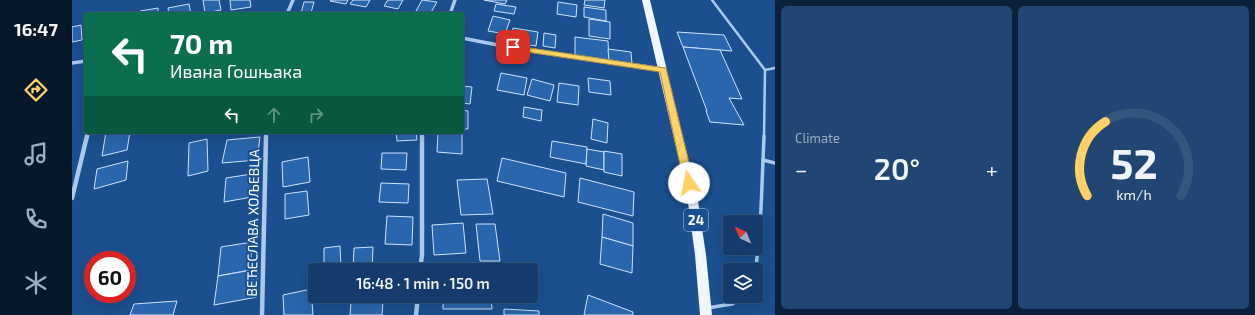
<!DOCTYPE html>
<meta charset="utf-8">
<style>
:root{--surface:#143b6b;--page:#214673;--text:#f1f3f6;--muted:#9dadc1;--line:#33557e;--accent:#ffd166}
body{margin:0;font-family:"Exo 2",sans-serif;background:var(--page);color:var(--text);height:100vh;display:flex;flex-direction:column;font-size:15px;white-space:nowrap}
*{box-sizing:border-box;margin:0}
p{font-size:13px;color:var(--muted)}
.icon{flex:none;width:22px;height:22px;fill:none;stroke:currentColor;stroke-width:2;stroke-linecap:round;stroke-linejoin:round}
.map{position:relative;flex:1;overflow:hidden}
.drawer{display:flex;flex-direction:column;gap:6px;padding:6px;background:#0b203b;width:480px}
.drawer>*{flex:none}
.top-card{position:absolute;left:12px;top:12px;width:380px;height:122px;border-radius:4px;box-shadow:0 4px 16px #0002,0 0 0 1px var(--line);background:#0b6e4f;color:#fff;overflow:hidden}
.needle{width:26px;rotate:316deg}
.buttons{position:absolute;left:651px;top:215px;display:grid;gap:8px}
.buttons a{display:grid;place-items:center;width:40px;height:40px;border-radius:4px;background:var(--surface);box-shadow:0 4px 16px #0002,0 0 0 1px var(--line);font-size:20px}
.speed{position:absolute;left:12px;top:251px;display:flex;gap:8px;font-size:20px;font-weight:700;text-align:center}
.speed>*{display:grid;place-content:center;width:52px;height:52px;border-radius:50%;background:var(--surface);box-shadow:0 4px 16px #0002,0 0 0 1px var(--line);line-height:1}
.speed .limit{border:6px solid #d22;background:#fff;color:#111}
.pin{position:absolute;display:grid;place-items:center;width:34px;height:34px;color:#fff;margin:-17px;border-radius:8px;box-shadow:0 2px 6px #0006}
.me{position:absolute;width:44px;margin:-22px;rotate:348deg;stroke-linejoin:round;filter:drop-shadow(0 0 3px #0008)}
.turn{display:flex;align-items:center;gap:14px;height:84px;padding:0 20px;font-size:18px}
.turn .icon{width:52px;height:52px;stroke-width:2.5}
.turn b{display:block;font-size:28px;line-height:34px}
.lanes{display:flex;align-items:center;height:38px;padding:0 20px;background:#0003;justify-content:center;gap:20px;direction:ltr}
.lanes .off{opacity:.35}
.big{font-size:30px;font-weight:600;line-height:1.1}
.drawer .tile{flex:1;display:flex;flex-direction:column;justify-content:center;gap:6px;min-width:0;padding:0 14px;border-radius:6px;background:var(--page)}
.drawer .dial{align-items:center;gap:0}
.dial svg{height:104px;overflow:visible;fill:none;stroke:var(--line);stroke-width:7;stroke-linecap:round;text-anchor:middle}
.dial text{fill:var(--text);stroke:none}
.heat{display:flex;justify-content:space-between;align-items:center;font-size:22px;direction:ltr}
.drawer .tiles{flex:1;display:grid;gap:6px;grid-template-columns:repeat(2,1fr)}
.trip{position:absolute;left:236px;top:263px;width:230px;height:40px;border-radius:4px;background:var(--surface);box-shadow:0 4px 16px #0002,0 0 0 1px var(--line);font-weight:600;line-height:40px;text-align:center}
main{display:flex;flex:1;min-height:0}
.menu{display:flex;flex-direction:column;width:72px;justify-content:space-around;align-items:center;background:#08182b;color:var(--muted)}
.menu .icon{width:28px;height:28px}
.menu .active{color:var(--accent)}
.menu b{font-size:18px;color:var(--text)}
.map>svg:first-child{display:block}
</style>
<main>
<nav class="menu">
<b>16:47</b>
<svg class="icon active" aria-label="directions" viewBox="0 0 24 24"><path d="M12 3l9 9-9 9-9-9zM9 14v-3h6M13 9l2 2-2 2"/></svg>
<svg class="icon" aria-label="music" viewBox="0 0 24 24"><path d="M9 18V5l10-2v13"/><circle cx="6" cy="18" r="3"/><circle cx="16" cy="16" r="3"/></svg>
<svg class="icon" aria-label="phone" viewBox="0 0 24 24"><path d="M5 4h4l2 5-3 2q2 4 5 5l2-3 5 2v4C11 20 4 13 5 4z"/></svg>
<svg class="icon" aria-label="climate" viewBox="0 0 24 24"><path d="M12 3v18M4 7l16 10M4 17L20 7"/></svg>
</nav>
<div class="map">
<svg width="703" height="315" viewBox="0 0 703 315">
<rect width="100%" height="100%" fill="#1b4f8f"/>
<g fill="#2a66ad" stroke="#cfe3fa">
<polygon points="131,0 147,0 149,10 133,13"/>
<polygon points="158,0 178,0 179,7 159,10"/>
<polygon points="259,0 276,0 274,4 258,1"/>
<polygon points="281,0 298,0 294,7 278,4"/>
<polygon points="316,0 331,0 326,9 312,6"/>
<polygon points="350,0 365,2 358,14 344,11"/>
<polygon points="412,0 435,0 433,4"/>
<polygon points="513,0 533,0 532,8 512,5"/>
<polygon points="232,2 242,2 239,13 229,13"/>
<polygon points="486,2 505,5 504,17 485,14"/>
<polygon points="117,4 119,14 97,14 96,8"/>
<polygon points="424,4 444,7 442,14 422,11"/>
<polygon points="512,7 534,10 534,21 512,17"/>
<polygon points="86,8 86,14 67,14 68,11"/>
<polygon points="421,16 438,20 433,34 416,31"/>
<polygon points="517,19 538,22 538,39 517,36"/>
<polygon points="9,25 10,40 0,42 0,27"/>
<polygon points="441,28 466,32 464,46 438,42"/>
<polygon points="605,32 652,35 660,51 611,47"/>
<polygon points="472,33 484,35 483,48 471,46"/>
<polygon points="503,37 536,41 537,61 503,56"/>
<polygon points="611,47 648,50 670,99 657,98 672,125 638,122 634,111 635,111"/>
<polygon points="536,49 559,52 560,64 537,61"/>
<polygon points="429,73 455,78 452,95 425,90"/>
<polygon points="516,78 538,81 539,95 517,92"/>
<polygon points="460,79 482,85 478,101 455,95"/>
<polygon points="487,83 507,86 506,105 485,102"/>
<polygon points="390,86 400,87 398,104 390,103"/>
<polygon points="452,107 470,110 469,121 451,117"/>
<polygon points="390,110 396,111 396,129 390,129"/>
<polygon points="521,119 536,123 535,143 519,139"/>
<polygon points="34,132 58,132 55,150 30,156"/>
<polygon points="324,132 344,132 345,140 325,141"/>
<polygon points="366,132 390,132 390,154 365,152"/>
<polygon points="188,137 185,160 150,163 155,140"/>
<polygon points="135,139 136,171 116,176 117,143"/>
<polygon points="480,141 515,147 514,164 478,157"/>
<polygon points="515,149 532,152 532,170 514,166"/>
<polygon points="532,151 550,154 550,176 532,172"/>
<polygon points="310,153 335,153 334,170 309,169"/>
<polygon points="236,157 238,182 211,187 210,162"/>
<polygon points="430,158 494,173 492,197 425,181"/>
<polygon points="56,161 54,180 22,189 25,169"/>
<polygon points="186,173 186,196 152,202 154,178"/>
<polygon points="508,178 562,192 561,216 506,202"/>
<polygon points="415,179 421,214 389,215 385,180"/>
<polygon points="309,183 337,184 336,203 307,202"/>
<polygon points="235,191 237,215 213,219 213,194"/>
<polygon points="531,214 561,223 561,246 530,237"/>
<polygon points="315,216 341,217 340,245 313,244"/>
<polygon points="391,223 394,253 362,255 360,225"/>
<polygon points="404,224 423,224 428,261 408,261"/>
<polygon points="530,237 561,246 560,273 528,264"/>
<polygon points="180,242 178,270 146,276 149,247"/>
<polygon points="268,246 269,268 252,270 252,248"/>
<polygon points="301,247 300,270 281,270 282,248"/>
<polygon points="186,269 185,297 142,305 146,276"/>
<polygon points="239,289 241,315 212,315 211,295"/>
<polygon points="516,295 561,312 561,315 512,315"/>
<polygon points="279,296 300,296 299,301 279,302"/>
<polygon points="371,296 419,296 420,309 371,309"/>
<polygon points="105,301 101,315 58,315 62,304"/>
<polygon points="311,301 310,315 278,315 279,302"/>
<polygon points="432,309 467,311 467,315 432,315"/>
</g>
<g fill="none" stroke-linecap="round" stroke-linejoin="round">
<g stroke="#a9c9ee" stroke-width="2.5">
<polyline points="640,0 693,70 692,137"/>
<polyline points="693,70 703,68"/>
</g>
<g stroke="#a9c9ee" stroke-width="3.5">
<polyline points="691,160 703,163"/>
<polyline points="684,270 689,209 692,136"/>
<polyline points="635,308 660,304 673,296"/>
</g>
<g stroke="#a9c9ee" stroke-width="3.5">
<polyline points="215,14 221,0"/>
<polyline points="378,14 383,0"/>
<polyline points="390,38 426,45 591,69"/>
<polyline points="0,63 14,61"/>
<polyline points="350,132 350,137"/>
<polyline points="15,137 16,132"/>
<polyline points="194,137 194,132"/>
</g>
<g stroke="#a9c9ee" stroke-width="4.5">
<polyline points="0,198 15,136"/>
<polyline points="348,270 350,255 350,136"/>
<polyline points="190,315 194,136"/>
<polyline points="344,315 346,296"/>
</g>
<polygon fill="#f0f6ff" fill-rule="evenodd" points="570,0 578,0 625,195 634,255 640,315 628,315 623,255 615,195"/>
</g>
<polygon fill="#ffd166" stroke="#a68842" points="438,45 594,68 622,183 620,186 617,187 614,186 612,183 588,72 441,50 437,47"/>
<g text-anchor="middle" stroke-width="4" stroke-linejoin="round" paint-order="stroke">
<rect fill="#1b4f8f" stroke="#bbcadd" stroke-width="1" x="612" y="209" width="24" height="22" rx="3"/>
<g font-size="13" font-weight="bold" fill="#fff">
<text x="624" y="225">24</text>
</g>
<g font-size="14" fill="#fff" stroke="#1b4f8f">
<text transform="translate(181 223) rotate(-89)" y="5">ВЕЋЕСЛАВА ХОЉЕВЦА</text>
</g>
</g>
</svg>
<div class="buttons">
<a><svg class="needle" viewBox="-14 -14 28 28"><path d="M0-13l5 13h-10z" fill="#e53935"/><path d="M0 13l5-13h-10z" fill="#9dadc1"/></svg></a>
<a><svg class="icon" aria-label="layers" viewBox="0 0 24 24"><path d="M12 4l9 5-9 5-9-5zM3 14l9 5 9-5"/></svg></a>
</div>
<div class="speed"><div class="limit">60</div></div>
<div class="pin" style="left:441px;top:47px;background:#d93025"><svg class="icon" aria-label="arrive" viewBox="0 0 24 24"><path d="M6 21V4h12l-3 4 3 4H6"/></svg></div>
<svg class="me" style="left:617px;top:183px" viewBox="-20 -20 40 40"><circle r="19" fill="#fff"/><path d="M0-13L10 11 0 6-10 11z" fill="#ffd166"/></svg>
<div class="trip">16:48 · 1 min · 150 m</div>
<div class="top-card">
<div class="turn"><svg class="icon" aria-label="left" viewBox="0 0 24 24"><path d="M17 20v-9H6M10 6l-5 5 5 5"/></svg><div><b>70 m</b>Ивана Гошњака</div></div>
<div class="lanes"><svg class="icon" aria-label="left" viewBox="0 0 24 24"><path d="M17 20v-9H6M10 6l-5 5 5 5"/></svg><svg class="icon off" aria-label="ahead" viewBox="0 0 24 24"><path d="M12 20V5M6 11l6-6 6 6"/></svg><svg class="icon off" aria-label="right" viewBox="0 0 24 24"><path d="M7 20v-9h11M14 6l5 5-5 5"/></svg></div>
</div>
</div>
<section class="drawer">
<div class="tiles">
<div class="tile"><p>Climate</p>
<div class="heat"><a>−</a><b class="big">20°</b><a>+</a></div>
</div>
<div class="tile dial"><svg viewBox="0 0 100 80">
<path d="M14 69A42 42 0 1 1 86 69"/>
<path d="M14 69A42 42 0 0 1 28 12" stroke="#ffd166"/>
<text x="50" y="56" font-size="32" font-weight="700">52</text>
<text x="50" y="72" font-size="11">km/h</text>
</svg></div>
</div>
</section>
</main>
